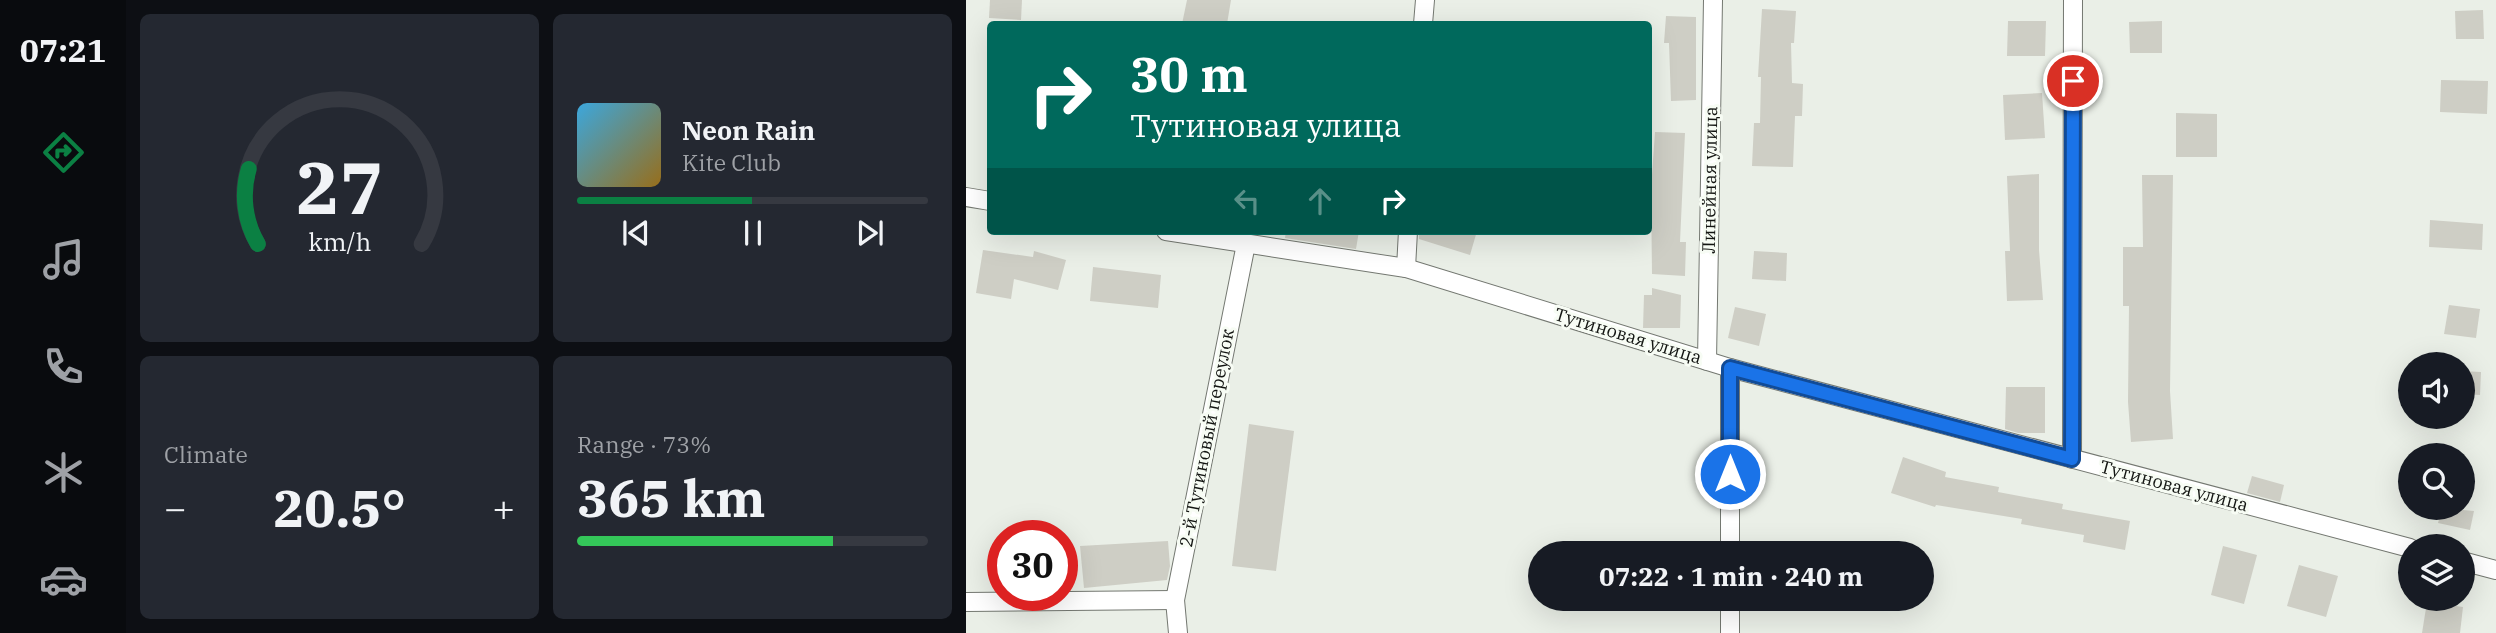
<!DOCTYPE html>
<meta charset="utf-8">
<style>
:root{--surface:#171b24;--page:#242831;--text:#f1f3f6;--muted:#9ea1a6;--line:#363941;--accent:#0b8043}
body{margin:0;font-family:"IBM Plex Serif",serif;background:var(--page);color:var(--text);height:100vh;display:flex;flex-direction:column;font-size:26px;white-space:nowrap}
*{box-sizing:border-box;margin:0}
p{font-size:23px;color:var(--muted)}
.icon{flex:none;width:38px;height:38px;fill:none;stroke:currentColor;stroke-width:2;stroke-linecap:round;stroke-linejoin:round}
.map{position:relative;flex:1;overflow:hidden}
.drawer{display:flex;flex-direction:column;gap:14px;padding:14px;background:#0d0f14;width:840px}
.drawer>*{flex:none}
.guide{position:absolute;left:21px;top:21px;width:665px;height:214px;border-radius:7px;box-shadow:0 7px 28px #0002;background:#00695c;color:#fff;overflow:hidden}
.fabs{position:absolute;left:1432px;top:352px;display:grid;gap:14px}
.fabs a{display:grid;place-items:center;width:77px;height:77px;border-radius:50%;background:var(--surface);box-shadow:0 7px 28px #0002;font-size:35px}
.speed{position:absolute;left:21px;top:520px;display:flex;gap:14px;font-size:35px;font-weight:700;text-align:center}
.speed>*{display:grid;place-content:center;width:91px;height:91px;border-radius:50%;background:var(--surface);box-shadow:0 7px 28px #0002;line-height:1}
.speed .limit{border:10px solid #d22;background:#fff;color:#111}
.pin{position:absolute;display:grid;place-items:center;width:60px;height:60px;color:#fff;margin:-30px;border:4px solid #fff;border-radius:50%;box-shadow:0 2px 7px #0007}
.me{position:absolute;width:77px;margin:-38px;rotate:0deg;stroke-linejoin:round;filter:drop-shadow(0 0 5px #0008)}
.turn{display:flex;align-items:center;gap:24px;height:147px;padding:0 28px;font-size:32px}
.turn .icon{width:91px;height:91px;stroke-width:2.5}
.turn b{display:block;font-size:49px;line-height:60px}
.lanes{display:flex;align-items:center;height:66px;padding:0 28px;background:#0003;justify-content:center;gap:35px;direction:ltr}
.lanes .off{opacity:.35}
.big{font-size:52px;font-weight:700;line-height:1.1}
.drawer .tile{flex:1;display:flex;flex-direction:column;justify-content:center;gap:10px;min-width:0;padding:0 24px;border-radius:10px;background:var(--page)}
.drawer .dial{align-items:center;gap:0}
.dial svg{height:182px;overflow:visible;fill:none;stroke:var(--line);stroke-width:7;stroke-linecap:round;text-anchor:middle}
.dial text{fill:var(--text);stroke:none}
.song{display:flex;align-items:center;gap:21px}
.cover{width:84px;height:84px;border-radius:10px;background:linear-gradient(135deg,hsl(200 70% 55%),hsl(40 70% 35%))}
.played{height:7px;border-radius:4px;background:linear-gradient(90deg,var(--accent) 50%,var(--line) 50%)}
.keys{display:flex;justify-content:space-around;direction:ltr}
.heat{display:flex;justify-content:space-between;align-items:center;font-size:38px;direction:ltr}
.charge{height:10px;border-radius:5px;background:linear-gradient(90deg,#34c759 73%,var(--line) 0)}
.drawer .tiles{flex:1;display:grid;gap:14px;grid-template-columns:repeat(2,1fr)}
.trip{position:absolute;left:562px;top:541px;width:406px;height:70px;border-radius:35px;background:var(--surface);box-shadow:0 7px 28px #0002;font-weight:700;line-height:70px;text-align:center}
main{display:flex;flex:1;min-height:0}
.dock{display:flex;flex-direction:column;width:126px;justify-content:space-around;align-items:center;background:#090b0e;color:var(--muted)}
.dock .icon{width:49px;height:49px}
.dock .current{color:var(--accent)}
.dock b{font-size:32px;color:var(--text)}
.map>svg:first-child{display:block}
</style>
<main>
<nav class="dock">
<b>07:21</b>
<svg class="icon current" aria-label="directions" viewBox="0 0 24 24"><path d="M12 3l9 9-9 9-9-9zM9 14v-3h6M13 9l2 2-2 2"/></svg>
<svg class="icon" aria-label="music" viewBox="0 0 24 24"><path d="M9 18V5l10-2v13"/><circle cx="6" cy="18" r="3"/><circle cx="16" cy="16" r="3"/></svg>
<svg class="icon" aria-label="phone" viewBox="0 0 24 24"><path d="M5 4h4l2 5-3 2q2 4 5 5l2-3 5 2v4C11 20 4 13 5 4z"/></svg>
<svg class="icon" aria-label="climate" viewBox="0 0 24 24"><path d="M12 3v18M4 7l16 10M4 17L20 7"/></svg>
<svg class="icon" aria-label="car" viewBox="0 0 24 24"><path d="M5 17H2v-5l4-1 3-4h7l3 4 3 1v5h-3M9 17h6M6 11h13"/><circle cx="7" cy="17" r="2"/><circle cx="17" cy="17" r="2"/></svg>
</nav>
<section class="drawer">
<div class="tiles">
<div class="tile dial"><svg viewBox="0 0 100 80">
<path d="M14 69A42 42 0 1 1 86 69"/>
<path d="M14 69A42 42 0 0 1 10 36" stroke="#0b8043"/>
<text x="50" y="56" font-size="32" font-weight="700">27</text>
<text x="50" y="72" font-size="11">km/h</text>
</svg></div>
<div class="tile">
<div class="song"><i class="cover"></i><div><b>Neon Rain</b><p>Kite Club</p></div></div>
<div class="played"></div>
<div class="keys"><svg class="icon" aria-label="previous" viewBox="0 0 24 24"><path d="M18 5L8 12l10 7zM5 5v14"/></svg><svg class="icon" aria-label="pause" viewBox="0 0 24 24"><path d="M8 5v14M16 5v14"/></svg><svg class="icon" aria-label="next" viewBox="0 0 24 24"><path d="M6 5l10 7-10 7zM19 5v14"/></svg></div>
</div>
<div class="tile"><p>Climate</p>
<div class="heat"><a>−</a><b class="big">20.5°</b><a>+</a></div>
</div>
<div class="tile"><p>Range · 73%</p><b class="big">365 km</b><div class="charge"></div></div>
</div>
</section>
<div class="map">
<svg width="1530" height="633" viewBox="0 0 1530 633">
<rect width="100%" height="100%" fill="#eaefe7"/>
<g fill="#cecec5">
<polygon points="24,0 56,0 55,20 23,18"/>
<polygon points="221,0 265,0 261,24 216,24"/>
<polygon points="796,9 830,11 828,43 825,43 826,83 837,84 836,116 829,116 827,167 786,166 788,123 794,123 795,77 792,77"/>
<polygon points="1517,10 1518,39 1490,39 1489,11"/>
<polygon points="700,16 730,17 730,100 705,101 703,43 698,43"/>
<polygon points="1042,21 1080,21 1079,56 1041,56"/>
<polygon points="1196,21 1196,53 1164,53 1163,22"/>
<polygon points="1475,80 1522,81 1521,114 1474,112"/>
<polygon points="1076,93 1079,138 1039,140 1037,95"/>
<polygon points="1210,113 1251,114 1251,157 1210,157"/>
<polygon points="689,132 719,133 714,242 720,242 719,276 686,274 685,189"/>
<polygon points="1073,174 1073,250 1077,300 1041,301 1039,251 1044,251 1041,176"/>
<polygon points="1176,175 1207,175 1204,391 1207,439 1165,442 1162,402 1163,306 1157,306 1157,247 1177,247"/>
<polygon points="1464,220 1517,224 1516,250 1463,247"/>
<polygon points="320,231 393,231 390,249 319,238"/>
<polygon points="453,231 511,231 504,255 453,239"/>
<polygon points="17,250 67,257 68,251 100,260 92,290 48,279 45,299 10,293"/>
<polygon points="788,251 821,253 820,281 786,279"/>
<polygon points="127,267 195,275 192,308 124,301"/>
<polygon points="686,288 715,295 714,328 677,328 678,295 686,295"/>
<polygon points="1483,305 1514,309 1510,338 1478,334"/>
<polygon points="769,307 800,314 793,346 762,338"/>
<polygon points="1496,371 1515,372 1514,395 1496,394"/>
<polygon points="1040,387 1079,387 1079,433 1052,433 1039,429"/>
<polygon points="283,424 328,431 310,571 266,566"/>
<polygon points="937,457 980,472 979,477 1033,487 1032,492 1097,504 1096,509 1164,521 1159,550 1117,542 1118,535 1055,524 1056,519 970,505 969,507 925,493"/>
<polygon points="1286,476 1318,485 1314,502 1281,493"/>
<polygon points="1476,508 1508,511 1504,530 1472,523"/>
<polygon points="202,541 204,566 201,580 118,588 114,546"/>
<polygon points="1257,546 1291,555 1278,604 1245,595"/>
<polygon points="1333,565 1372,576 1360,617 1321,606"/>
<polygon points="1461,602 1497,607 1494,633 1456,633"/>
</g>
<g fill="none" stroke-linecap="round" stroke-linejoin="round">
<defs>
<g id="street">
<polyline points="457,24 459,0"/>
<polyline points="0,197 24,201"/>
<polyline points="200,231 440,268 764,368 1444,548"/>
<polyline points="440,268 442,231"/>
<polyline points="741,361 747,0"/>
<polyline points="764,368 764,553"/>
<polyline points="1106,459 1107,0"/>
<polyline points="1496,561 1530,570"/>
<polyline points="764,598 764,633"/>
<polyline points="0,602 209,600"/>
<polyline points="212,633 209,600 280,244"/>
</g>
</defs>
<use href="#street" stroke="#747871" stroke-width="20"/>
<use href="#street" stroke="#fff" stroke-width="18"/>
</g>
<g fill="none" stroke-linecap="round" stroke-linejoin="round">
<defs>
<polyline id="route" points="764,474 764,368 1106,459 1107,81"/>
</defs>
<use href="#route" stroke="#114b97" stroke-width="18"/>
<use href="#route" stroke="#1a73e8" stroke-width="12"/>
</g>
<g text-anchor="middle" stroke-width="6" stroke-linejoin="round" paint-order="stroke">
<g font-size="18" fill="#131512" stroke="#f7fcf4">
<text transform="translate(744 180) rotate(-89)" y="6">Линейная улица</text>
<text transform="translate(662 336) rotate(17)" y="6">Тутиновая улица</text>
<text transform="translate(241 438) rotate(-79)" y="6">2-й Тутиновый переулок</text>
<text transform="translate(1208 486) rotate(15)" y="6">Тутиновая улица</text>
</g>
</g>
</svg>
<div class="fabs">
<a><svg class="icon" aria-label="sound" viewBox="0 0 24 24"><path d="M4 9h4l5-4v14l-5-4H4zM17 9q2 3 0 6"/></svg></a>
<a><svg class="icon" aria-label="search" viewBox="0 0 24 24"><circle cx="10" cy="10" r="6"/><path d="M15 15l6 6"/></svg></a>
<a><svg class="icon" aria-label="layers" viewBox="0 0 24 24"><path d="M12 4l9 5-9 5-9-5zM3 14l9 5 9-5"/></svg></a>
</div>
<div class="speed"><div class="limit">30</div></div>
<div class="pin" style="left:1107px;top:81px;background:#d93025"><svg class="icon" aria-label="arrive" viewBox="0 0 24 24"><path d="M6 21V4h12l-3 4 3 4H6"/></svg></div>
<svg class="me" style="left:764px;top:474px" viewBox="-20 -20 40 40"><circle r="17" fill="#1a73e8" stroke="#fff" stroke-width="3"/><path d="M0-11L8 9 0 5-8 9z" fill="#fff"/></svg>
<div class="trip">07:22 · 1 min · 240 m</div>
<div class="guide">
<div class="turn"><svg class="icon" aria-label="right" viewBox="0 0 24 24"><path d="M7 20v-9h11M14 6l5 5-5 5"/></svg><div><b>30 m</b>Тутиновая улица</div></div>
<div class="lanes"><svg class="icon off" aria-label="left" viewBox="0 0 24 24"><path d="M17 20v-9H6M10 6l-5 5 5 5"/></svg><svg class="icon off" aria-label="ahead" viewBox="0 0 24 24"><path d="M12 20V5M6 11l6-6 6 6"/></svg><svg class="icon" aria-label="right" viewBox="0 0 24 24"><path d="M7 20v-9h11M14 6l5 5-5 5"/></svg></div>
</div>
</div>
</main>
